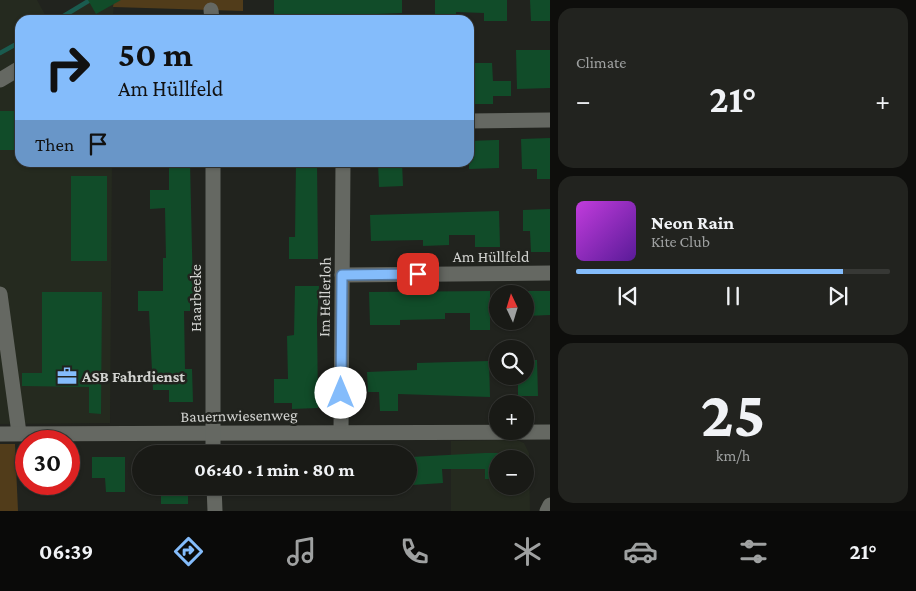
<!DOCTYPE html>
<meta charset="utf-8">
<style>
:root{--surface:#191a16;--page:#22231f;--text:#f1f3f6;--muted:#9fa1a1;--line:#373835;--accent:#84bcfb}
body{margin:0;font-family:"Crimson Pro",serif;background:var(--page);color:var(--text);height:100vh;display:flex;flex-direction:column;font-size:19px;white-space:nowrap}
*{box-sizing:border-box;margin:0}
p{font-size:16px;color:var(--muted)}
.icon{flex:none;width:28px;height:28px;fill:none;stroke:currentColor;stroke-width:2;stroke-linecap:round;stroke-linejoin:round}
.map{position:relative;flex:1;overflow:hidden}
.drawer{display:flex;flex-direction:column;gap:8px;padding:8px;background:#0e0e0c;width:366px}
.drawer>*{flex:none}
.hud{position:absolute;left:15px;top:15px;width:459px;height:152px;border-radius:15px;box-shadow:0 1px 4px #0004,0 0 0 1px var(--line);background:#84bcfb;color:#111;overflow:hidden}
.needle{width:32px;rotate:356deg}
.controls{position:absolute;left:489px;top:285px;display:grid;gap:10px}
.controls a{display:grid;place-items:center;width:45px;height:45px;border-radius:50%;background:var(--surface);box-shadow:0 1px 4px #0004,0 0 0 1px var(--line);font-size:25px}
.speed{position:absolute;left:15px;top:430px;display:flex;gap:10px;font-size:25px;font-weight:700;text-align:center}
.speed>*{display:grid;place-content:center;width:65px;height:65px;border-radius:50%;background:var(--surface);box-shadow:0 1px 4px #0004,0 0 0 1px var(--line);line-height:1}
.speed .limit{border:8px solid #d22;background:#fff;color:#111}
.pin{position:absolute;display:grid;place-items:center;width:42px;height:42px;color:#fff;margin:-21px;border-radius:10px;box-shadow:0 2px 8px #0006}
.me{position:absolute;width:55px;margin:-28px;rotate:0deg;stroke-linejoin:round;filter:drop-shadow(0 0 4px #0008)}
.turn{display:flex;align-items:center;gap:18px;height:105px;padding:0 20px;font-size:22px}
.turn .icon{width:65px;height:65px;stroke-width:2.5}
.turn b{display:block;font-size:35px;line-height:42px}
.then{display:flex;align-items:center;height:48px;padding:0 20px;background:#0003;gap:10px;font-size:19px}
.big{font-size:38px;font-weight:700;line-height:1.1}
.drawer .widget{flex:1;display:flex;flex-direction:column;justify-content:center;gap:8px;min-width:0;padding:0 18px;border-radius:15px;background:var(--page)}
.drawer .dial{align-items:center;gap:0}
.dial b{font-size:65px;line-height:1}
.song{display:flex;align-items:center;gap:15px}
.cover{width:60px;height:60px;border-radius:8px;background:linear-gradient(135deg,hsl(290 70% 55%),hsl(270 70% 35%))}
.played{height:5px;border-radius:2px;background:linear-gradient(90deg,var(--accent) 85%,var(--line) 85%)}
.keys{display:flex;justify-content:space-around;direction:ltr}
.heat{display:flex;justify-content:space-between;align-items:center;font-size:28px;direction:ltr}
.trip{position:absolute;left:132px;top:445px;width:285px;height:50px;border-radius:25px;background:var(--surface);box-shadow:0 1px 4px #0004,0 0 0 1px var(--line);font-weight:700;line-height:50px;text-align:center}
.tab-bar{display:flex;height:80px;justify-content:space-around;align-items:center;background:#0a0a09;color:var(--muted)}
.tab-bar .icon{width:35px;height:35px}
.tab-bar .current{color:var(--accent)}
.tab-bar b{font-size:22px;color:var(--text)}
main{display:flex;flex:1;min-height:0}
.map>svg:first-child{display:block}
</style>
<main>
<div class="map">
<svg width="550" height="511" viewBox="0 0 550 511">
<rect width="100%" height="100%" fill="#21231e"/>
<g fill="#252a1f" fill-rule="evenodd">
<polygon points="0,0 37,0 48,20 20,20 20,162 112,163 110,423 0,424"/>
<polygon points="90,0 114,0 113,20 57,20"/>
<path d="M517 440 524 443 529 453 530 511H451V441ZM498 459H525V486H498Z"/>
</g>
<g fill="#513c1a">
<polygon points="114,0 243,0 243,11 113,7"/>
<polygon points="0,444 15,444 18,511 0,511"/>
</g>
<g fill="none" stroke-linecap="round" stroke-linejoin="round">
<g stroke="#1a5b4f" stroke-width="4.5">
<polyline points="57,20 90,0"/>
<polyline points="0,53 20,42"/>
</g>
</g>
<g fill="#114c29">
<polygon points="88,0 121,0 96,14"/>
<polygon points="274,0 402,0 402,13 353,15 354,20 333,20 333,15 306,16 306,20 274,20"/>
<polygon points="435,0 507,0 507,21 484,21 484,13 456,12 456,16 435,16"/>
<polygon points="530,0 550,0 550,21 531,21"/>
<polygon points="516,50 550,50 550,88 517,89"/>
<polygon points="469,63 492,63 493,81 511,81 511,96 493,96 493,104 469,104"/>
<rect x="0" y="111" width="20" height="39"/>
<polygon points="550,138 550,179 537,179 537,169 522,169 521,139"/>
<polygon points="496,140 499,140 499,168 469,169 469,141"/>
<polygon points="169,162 190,162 193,293 190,294 190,311 184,311 185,369 192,369 193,402 169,402 169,390 153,390 149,311 138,311 138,291 163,291 163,258 166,258 165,208 150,209 150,190 169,190"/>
<polygon points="296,162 317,162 318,259 289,259 289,237 295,237"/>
<polygon points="378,162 402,162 403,186 379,187"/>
<rect x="71" y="176" width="36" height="85"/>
<polygon points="550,209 550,252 531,252 530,231 523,231 523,210"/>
<polygon points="499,211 500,247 475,247 475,235 449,235 449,245 423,246 423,240 371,241 370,215"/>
<polygon points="295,286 319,286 317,319 318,408 292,409 292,403 274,403 274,379 288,379 287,336 294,335"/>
<polygon points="490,291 490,330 470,330 470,313 445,313 445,319 400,320 400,325 370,325 369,292"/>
<polygon points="525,291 550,291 550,315 525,316"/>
<polygon points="42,292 102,292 101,414 89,413 89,387 22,386 22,373 42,373"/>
<polygon points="525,360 537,360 538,396 518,396 518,376 525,376"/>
<polygon points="489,361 490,397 398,394 398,411 380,411 379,392 368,392 367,372 417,370 417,363"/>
<polygon points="485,453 498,453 498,479 485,479 485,469 442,469 443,483 412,485 411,457"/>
<polygon points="92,457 125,457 125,492 106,492 105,478 92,478"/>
<rect x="161" y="486" width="27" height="18"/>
</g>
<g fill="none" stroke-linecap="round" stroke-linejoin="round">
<g stroke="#656862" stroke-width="15">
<polyline points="211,10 212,20"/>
<polyline points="0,80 20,68"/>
<polyline points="469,121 550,120"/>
<polyline points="342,275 550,273"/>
<polyline points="0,294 19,433"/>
<polyline points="341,432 343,162"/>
<polyline points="0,434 550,432"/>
<polyline points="213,454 213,162"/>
<polyline points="214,486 215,511"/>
<polyline points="547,511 550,505"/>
</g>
</g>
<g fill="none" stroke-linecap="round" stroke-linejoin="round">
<defs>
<polyline id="route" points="341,393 342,275 418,274"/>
</defs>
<use href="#route" stroke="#567aa3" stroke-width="12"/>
<use href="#route" stroke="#84bcfb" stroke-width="9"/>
</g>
<defs>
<symbol id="office-bare" viewBox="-9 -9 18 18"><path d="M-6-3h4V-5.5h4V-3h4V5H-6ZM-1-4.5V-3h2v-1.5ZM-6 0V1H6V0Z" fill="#84bcfb" stroke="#21231e" stroke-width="2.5" paint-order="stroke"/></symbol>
</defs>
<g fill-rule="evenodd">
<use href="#office-bare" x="53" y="362" width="28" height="28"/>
</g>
<g text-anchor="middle" stroke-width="5" stroke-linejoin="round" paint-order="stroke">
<g font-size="16" fill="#d2d3d0" stroke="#21231e">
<text x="491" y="262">Am Hüllfeld</text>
<text transform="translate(324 297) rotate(-89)" y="6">Im Hellerloh</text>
<text transform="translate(195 298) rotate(-90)" y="6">Haarbeeke</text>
<text transform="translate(239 415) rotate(-1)" y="6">Bauernwiesenweg</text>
</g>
<g font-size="16" font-weight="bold" fill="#d2d3d0" stroke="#21231e" text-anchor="start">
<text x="82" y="382">ASB Fahrdienst</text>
</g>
</g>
</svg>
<div class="controls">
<a><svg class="needle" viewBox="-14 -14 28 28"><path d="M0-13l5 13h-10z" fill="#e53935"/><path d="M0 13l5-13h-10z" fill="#9fa1a1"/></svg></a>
<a><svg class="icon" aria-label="search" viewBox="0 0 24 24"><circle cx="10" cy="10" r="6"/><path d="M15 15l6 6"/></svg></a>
<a>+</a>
<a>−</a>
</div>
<div class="speed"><div class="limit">30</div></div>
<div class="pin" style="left:418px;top:274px;background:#d93025"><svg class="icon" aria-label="arrive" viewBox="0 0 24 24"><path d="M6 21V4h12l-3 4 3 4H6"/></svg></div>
<svg class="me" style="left:341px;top:393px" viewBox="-20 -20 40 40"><circle r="19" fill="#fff"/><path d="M0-13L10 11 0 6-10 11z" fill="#84bcfb"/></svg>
<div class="trip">06:40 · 1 min · 80 m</div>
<div class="hud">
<div class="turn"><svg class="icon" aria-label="right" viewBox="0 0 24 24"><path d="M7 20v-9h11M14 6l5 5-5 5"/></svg><div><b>50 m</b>Am Hüllfeld</div></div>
<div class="then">Then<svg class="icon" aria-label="arrive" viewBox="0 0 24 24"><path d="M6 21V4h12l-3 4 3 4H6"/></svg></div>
</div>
</div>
<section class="drawer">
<div class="widget"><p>Climate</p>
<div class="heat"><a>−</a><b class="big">21°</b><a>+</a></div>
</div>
<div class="widget">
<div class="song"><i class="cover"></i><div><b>Neon Rain</b><p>Kite Club</p></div></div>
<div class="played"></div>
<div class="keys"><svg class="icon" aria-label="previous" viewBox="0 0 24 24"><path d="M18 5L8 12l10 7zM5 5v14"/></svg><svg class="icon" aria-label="pause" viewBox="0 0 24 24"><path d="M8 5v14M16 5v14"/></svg><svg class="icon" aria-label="next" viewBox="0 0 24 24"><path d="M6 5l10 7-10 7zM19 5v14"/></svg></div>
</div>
<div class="widget dial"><b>25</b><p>km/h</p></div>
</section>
</main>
<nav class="tab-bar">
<b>06:39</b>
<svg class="icon current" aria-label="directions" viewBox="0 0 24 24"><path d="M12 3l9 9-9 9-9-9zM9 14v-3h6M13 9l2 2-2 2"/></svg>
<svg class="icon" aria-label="music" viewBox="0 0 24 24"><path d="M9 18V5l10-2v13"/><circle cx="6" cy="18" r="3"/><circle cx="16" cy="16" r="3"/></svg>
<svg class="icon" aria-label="phone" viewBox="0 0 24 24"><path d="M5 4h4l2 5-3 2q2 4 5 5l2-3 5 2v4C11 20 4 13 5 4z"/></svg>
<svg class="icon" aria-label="climate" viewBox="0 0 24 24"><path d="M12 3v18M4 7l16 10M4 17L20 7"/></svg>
<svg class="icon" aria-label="car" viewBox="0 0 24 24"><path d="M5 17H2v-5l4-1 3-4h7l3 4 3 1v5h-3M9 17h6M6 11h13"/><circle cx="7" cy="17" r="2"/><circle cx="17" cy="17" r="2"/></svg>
<svg class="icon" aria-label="filters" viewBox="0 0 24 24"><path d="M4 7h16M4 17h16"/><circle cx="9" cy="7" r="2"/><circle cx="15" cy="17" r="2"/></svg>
<b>21°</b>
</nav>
